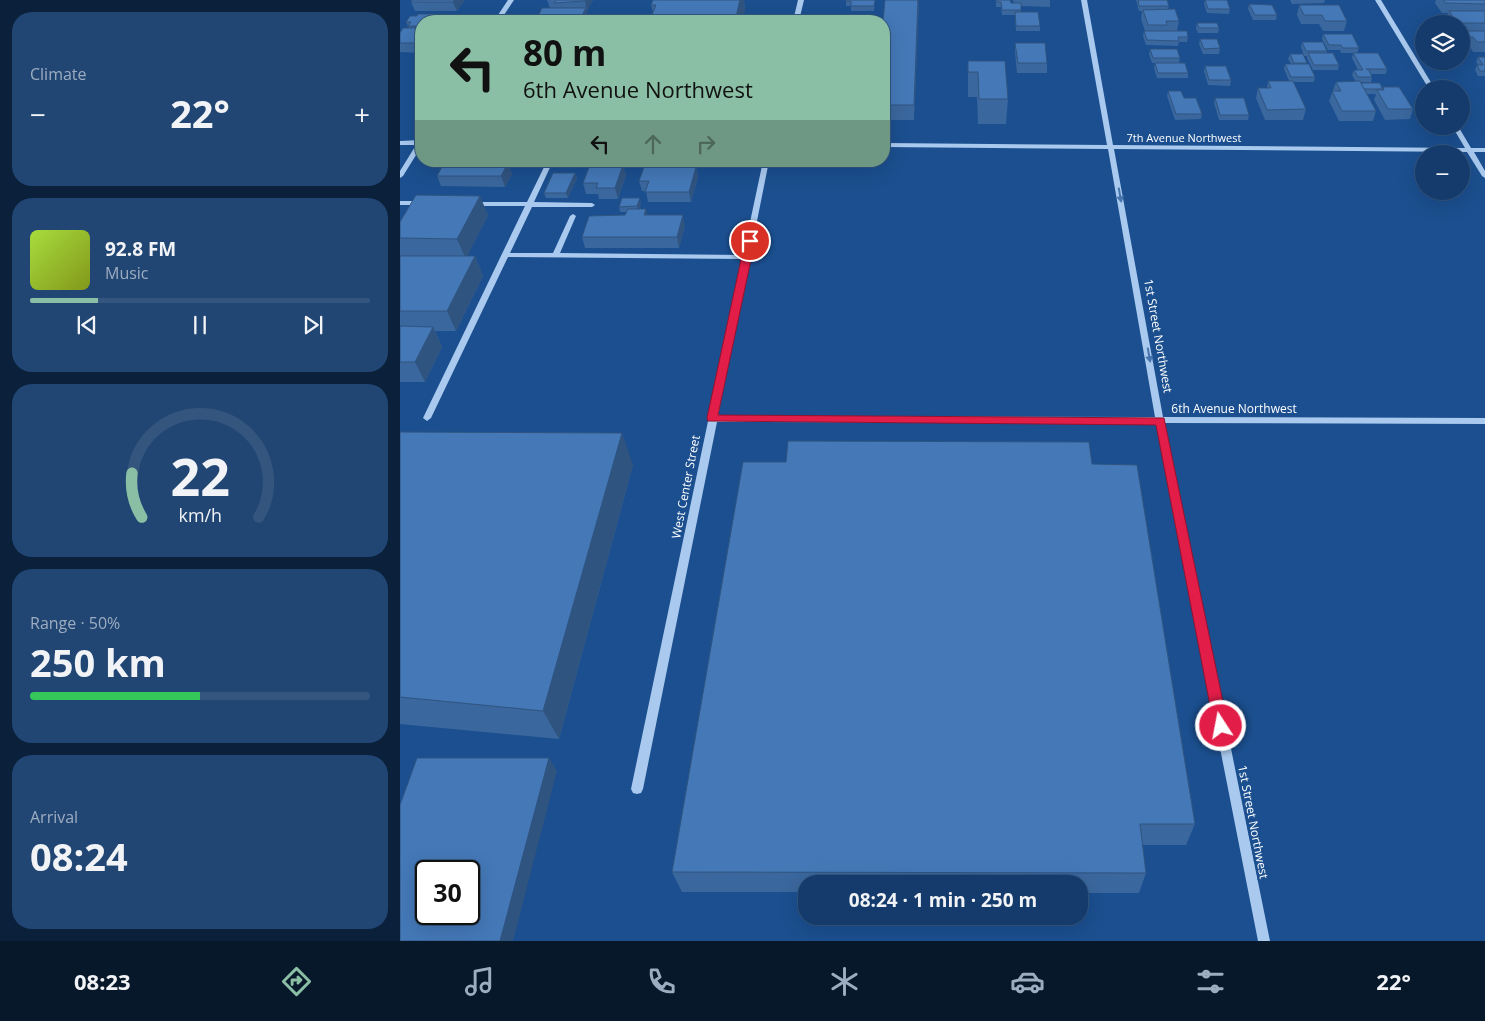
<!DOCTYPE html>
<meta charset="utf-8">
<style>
:root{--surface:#143b6b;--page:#214673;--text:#f1f3f6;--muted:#9dadc1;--line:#33557e;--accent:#8abfa5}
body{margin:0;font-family:"Open Sans",sans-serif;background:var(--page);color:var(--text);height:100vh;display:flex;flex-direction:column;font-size:19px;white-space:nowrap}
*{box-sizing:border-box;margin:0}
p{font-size:16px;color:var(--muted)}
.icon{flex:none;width:28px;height:28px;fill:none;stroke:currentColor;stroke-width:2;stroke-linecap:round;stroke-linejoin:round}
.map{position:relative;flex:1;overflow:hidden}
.details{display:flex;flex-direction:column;gap:12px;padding:12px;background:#0b203b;width:400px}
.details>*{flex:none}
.hud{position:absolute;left:15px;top:15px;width:475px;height:152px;border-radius:20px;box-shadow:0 5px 20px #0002,0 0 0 1px var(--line);background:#8abfa5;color:#111;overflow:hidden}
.buttons{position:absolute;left:1015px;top:15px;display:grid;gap:10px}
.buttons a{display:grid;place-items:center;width:55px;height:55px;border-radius:50%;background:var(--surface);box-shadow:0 5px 20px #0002,0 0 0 1px var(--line);font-size:25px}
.speed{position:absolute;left:15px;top:860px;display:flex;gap:10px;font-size:25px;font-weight:700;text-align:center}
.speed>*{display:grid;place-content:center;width:65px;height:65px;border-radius:50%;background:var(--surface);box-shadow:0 5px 20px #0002,0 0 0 1px var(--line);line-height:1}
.speed .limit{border:2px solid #111;border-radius:8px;background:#fff;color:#111}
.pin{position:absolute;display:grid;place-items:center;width:42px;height:42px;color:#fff;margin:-21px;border:2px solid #fff;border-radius:50%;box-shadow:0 1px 5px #0007}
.me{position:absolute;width:55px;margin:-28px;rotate:349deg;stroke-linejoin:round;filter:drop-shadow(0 0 4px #0008)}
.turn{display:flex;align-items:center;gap:18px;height:105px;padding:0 25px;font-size:22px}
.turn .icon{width:65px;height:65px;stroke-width:2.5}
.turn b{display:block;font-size:35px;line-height:42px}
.lanes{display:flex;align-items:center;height:48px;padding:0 25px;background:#0003;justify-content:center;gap:25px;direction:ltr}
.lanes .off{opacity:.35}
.big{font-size:38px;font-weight:700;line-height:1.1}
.details .card{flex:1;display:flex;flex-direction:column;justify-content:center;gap:8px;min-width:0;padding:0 18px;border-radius:20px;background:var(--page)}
.details .dial{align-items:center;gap:0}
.dial svg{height:130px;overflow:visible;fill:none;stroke:var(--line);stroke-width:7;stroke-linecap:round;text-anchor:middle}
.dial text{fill:var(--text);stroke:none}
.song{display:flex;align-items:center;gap:15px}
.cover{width:60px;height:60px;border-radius:8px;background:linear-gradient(135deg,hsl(80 70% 55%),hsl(70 70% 35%))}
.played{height:5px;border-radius:2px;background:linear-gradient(90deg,var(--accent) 20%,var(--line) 20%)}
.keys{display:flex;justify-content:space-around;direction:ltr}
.heat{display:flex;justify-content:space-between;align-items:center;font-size:28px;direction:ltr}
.charge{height:8px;border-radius:4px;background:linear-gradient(90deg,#34c759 50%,var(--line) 0)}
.trip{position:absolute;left:398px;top:875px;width:290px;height:50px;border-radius:20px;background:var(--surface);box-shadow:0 5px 20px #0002,0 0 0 1px var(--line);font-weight:700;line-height:50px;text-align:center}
.dock{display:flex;height:80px;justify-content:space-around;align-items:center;background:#08182b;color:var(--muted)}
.dock .icon{width:35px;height:35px}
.dock .selected{color:var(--accent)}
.dock b{font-size:22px;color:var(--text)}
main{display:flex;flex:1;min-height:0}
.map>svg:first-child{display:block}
</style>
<main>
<section class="details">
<div class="card"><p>Climate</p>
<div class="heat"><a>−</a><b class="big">22°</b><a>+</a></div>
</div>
<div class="card">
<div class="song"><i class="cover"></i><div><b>92.8 FM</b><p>Music</p></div></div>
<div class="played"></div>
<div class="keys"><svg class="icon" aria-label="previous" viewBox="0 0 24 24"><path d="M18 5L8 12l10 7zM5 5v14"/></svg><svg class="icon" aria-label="pause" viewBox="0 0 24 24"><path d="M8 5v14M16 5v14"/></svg><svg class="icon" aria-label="next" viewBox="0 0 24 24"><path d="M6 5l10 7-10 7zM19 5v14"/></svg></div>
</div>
<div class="card dial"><svg viewBox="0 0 100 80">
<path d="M14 69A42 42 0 1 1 86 69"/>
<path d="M14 69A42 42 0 0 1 8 42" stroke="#8abfa5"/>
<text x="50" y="56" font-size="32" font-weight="700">22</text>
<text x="50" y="72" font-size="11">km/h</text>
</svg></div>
<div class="card"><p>Range · 50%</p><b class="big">250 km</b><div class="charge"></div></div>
<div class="card"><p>Arrival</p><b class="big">08:24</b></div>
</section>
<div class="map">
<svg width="1085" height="941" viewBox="0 0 1085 941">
<rect width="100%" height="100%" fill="#1b4f8f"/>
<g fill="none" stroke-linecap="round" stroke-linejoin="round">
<g fill="#a9c9ee" fill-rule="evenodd">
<polygon points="108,0 114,0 100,21 94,21"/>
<polygon points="398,0 404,0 399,21 393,21"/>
<polygon points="681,0 687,0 713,145 1065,148 1052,126 1058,126 1071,148 1085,148 1085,152 1074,152 1085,171 1085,178 1082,176 1067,152 714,149 763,417 1085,418 1085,424 765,423 870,941 858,941 756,423 317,422 243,789 241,793 237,794 233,793 231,789 342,259 108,257 31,418 27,421 23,418 125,206 73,206 70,204 73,202 127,202 147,161 153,161 134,202 192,203 195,205 192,207 132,207 110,253 153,253 170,216 173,214 176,216 160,253 343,255 363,161 369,161 318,416 755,417 708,149 484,147 484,143 707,145"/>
<polygon points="975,0 981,0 1035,89 1029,89"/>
<polygon points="21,140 21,147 3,176 0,178 0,171 16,145 0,145 0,141"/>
<polygon points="0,201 22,201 25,203 22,205 0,205"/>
</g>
</g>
<g fill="#3a679d">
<polygon points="147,0 193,0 187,11 186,11 188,17 186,21 136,21 136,20 150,8"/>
<polygon points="253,0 344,0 345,9 342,21 252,21 251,17 253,12 251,5"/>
<polygon points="446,0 475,0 474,11 451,11 451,6 446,6"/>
<polygon points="519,0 514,120 484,120 484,21"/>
<polygon points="596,0 610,0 611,3 614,3 613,0 650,0 650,7 621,6 621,12 640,26 640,31 616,31 615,15 602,15 601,7 596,7"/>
<polygon points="736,0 767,0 769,6 768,9 779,21 777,31 788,37 787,42 779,42 778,46 746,45 743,36 744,31 745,31 741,19 742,11 739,11"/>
<polygon points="805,0 830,9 829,14 807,13 804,4"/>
<polygon points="890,0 925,0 924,3 892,4"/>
<polygon points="1036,0 1085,0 1085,52 1073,52 1070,47 1063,47 1061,45 1061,24 1048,24 1046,20 1048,13 1042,13 1035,3"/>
<polygon points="64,1 57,11 15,11 11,2"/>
<polygon points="849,4 877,15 876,20 853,20 848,9"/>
<polygon points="899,5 947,21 944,31 923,31 919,24 901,24 897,15"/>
<polygon points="50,19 21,21 21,53 0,52 0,33 9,28 6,22"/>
<polygon points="797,23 819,28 818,33 798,33 796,28"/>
<polygon points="923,34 959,48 957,53 941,53 940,50 928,50 922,39"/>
<polygon points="800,39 820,48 819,54 803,54 799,44"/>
<polygon points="902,42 927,51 927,53 939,65 938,70 913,70 907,58 907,56 904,56 901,47"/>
<polygon points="615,43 647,63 647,73 617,73 615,53"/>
<polygon points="750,49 780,58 779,63 788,73 788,78 757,78 754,68 755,63 752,63 749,54"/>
<polygon points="953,53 987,69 986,74 971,74 972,77 971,83 961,82 961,83 982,88 1013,109 1010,119 985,120 974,100 976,94 967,94 976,111 973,121 939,121 929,101 936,82 956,82 952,75 954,70 958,70 952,58"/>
<polygon points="890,54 907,63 907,64 915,77 914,82 893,82 906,109 903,120 865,120 856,98 858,88 867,88 868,81 889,81 884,69 885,64 891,64 888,59"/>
<polygon points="1078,57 1085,57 1085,76 1078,76 1075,70 1077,65 1078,65 1076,62"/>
<polygon points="568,61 608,99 606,124 578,124 577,97 568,97"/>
<polygon points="805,66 831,80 830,86 808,85 804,71"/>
<polygon points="768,91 784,98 802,114 801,119 775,120 767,96"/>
<polygon points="815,98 849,115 848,120 819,120 814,103"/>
<polygon points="223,165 226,176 218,199 199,199 198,194 186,194 183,183"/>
<polygon points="296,167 298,177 291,202 248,202 246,191 242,191 239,181"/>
<polygon points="175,173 177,178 168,198 146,198 144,193"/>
<polygon points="112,174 105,187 41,186 37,176"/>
<polygon points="241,203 239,209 248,215 285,226 279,248 185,248 182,237 225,215 227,212 220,212 219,207"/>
<polygon points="88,215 67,256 75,256 83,276 56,331 35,331 42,347 25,382 0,382 0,222"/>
<polygon points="0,432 233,465 159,739 0,724"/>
<polygon points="692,464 795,824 786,845 742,845 746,873 739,893 679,893 679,884 406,884 406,892 282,892 272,872"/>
</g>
<g fill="#305480">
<polygon points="55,0 64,0 64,1 57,11 53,2"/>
<polygon points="186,0 193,0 187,11 185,1"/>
<polygon points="340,0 344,0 345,9 342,21 336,21 336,17"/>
<polygon points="518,0 519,0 514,120 514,105"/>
<polygon points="186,8 188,17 186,21 180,21 180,19"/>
<polygon points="48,14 50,19 48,21 43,21"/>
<polygon points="108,163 112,174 105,187 101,176"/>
<polygon points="223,165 226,176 218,199 215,188"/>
<polygon points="296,167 298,177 291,202 289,192"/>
<polygon points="175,173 177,178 168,198 166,193"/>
<polygon points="80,196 88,215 66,259 57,239"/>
<polygon points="240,198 241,203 239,212 237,206"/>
<polygon points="246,209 249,220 244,215"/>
<polygon points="283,215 285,226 279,248 277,237"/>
<polygon points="75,256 83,276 56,331 47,311"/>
<polygon points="33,327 42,347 25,382 15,362"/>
<polygon points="222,433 233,465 159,739 143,711"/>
<polygon points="149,758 157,771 113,941 100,941"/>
</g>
<g fill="#4478b7" stroke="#305480" fill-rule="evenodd">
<polygon points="12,0 55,0 53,2 11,2"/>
<polygon points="156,0 186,0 185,1 154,3"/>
<polygon points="253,0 340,0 336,17 251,17 256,5 251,5"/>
<polygon points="446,0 475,0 474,6 451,6 451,1 446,1"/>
<polygon points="485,0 518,0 514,105 484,105 484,21 483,21"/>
<polygon points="596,0 610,0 611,3 621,3 621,10 602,10 601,2 596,2"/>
<polygon points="738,0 767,0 769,6 739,6"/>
<polygon points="805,0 827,0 830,9 808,9"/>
<polygon points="1043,0 1085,0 1085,4 1046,3"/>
<polygon points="849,4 872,5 877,15 855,15"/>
<polygon points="899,5 939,5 947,21 925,21 922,15 904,15"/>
<polygon points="142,8 186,8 180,19 136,20"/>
<polygon points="775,9 779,21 766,21 767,25 748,25 743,10"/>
<polygon points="1049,11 1085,11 1085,23 1057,23"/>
<polygon points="615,12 638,12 640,26 616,26"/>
<polygon points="18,14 48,14 43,21 21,21 21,26 8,26 11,22 6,22 10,16 17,16"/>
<polygon points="797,23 817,23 819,28 799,28"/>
<polygon points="3,28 21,28 21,43 0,43 0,33"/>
<polygon points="744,31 787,31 788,37 778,37 779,41 747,40"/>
<polygon points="1062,31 1085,31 1085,42 1077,42 1073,37 1066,37"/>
<polygon points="923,34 952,34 959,48 943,48 941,45 929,45"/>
<polygon points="800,39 817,39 820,48 804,49"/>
<polygon points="902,42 923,42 927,51 906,51"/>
<polygon points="615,43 645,43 647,63 618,63"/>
<polygon points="750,49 777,49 780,58 753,58"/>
<polygon points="908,53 933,53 939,65 914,65"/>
<polygon points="953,53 978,53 987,69 966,69 969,70 972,77 958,77 954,70 963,70"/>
<polygon points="890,54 903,54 907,63 894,63"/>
<polygon points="1078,57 1085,57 1085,71 1080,71 1077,65 1083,65"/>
<polygon points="568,61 605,61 608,99 579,99 578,72 568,72"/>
<polygon points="755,63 785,63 788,73 758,73"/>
<polygon points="885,64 909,64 915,77 891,77"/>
<polygon points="805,66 826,66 831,80 809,80"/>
<polygon points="868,81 893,81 906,109 867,110 858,88 871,88"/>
<polygon points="960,81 976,111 942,111 932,91 941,91 936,82"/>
<polygon points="961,83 980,83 982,88 982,89 964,89"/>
<polygon points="983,87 999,87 1013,109 988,109 977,90 984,90"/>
<polygon points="768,91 781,91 784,98 796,98 802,114 776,114"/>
<polygon points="815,98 844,98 849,115 820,115"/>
<polygon points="44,163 108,163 101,176 37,176"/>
<polygon points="190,165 223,165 215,188 196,188 198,183 183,183"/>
<polygon points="244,167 296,167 289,192 245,192 249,181 239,181"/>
<polygon points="153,173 175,173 166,193 144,193"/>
<polygon points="16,195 80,196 57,239 0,238 0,222"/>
<polygon points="222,198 240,198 237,206 219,207"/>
<polygon points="228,209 246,209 244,215 283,215 277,237 182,237 189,216 225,215"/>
<polygon points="0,256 75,256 47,311 0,311"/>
<polygon points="0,326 33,327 15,362 0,362"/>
<polygon points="0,432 222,433 143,711 0,697"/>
<polygon points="388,441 689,442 692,464 737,465 795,824 740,824 746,873 272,872 343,462 386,462"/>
<path d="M17 758H149L100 941H0V805ZM26 871H69V914H26Z"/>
</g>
<defs><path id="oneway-solid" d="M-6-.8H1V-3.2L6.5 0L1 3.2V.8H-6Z" transform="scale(1.25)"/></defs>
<g fill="#4674ac">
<use href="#oneway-solid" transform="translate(720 195) rotate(80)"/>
<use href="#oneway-solid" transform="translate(749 355) rotate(80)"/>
</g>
<polygon fill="#e11d48" stroke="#92132f" points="350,238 355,241 318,415 764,418 828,726 826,730 821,732 816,730 814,726 756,425 308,421 307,418 345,241"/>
<g text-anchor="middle" stroke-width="5" stroke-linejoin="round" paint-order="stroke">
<g font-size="11" fill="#fff" stroke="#1b4f8f">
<text x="784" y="142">7th Avenue Northwest</text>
</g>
<g font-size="12" fill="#fff" stroke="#1b4f8f">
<text transform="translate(758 336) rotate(80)" y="4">1st Street Northwest</text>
<text x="834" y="413">6th Avenue Northwest</text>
<text transform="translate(286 487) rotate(-79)" y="4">West Center Street</text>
<text transform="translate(853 822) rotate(79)" y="4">1st Street Northwest</text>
</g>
</g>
</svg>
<div class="buttons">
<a><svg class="icon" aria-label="layers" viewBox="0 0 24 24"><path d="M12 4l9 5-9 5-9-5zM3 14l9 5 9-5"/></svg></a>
<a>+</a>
<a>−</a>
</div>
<div class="speed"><div class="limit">30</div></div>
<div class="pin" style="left:350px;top:241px;background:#d93025"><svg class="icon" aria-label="arrive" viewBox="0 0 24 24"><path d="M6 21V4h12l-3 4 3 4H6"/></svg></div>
<svg class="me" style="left:821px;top:726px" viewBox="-20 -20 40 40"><circle r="17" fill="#e11d48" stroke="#fff" stroke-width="3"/><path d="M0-11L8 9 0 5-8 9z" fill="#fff"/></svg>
<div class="trip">08:24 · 1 min · 250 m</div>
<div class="hud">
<div class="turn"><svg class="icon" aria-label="left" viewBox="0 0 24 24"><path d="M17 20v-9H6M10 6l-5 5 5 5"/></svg><div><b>80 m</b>6th Avenue Northwest</div></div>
<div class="lanes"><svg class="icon" aria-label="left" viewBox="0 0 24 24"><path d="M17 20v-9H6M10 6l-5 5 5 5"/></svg><svg class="icon off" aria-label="ahead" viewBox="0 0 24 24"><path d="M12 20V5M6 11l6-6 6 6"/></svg><svg class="icon off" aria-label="right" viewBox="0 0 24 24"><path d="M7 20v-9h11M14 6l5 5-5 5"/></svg></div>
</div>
</div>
</main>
<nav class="dock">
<b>08:23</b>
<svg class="icon selected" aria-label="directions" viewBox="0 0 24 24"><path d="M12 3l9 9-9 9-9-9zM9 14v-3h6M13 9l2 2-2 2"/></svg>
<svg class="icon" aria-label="music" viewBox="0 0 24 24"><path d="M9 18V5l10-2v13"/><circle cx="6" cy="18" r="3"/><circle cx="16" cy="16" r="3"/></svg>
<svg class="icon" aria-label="phone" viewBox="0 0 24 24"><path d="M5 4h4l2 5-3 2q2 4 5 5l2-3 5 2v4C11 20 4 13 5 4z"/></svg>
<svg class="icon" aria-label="climate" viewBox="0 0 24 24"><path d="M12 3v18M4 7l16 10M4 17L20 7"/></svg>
<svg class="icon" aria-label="car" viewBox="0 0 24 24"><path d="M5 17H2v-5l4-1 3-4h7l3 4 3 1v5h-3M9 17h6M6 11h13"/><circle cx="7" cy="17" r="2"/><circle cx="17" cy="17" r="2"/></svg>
<svg class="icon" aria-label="filters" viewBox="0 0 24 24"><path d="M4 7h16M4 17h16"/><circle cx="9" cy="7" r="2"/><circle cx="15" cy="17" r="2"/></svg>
<b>22°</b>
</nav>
